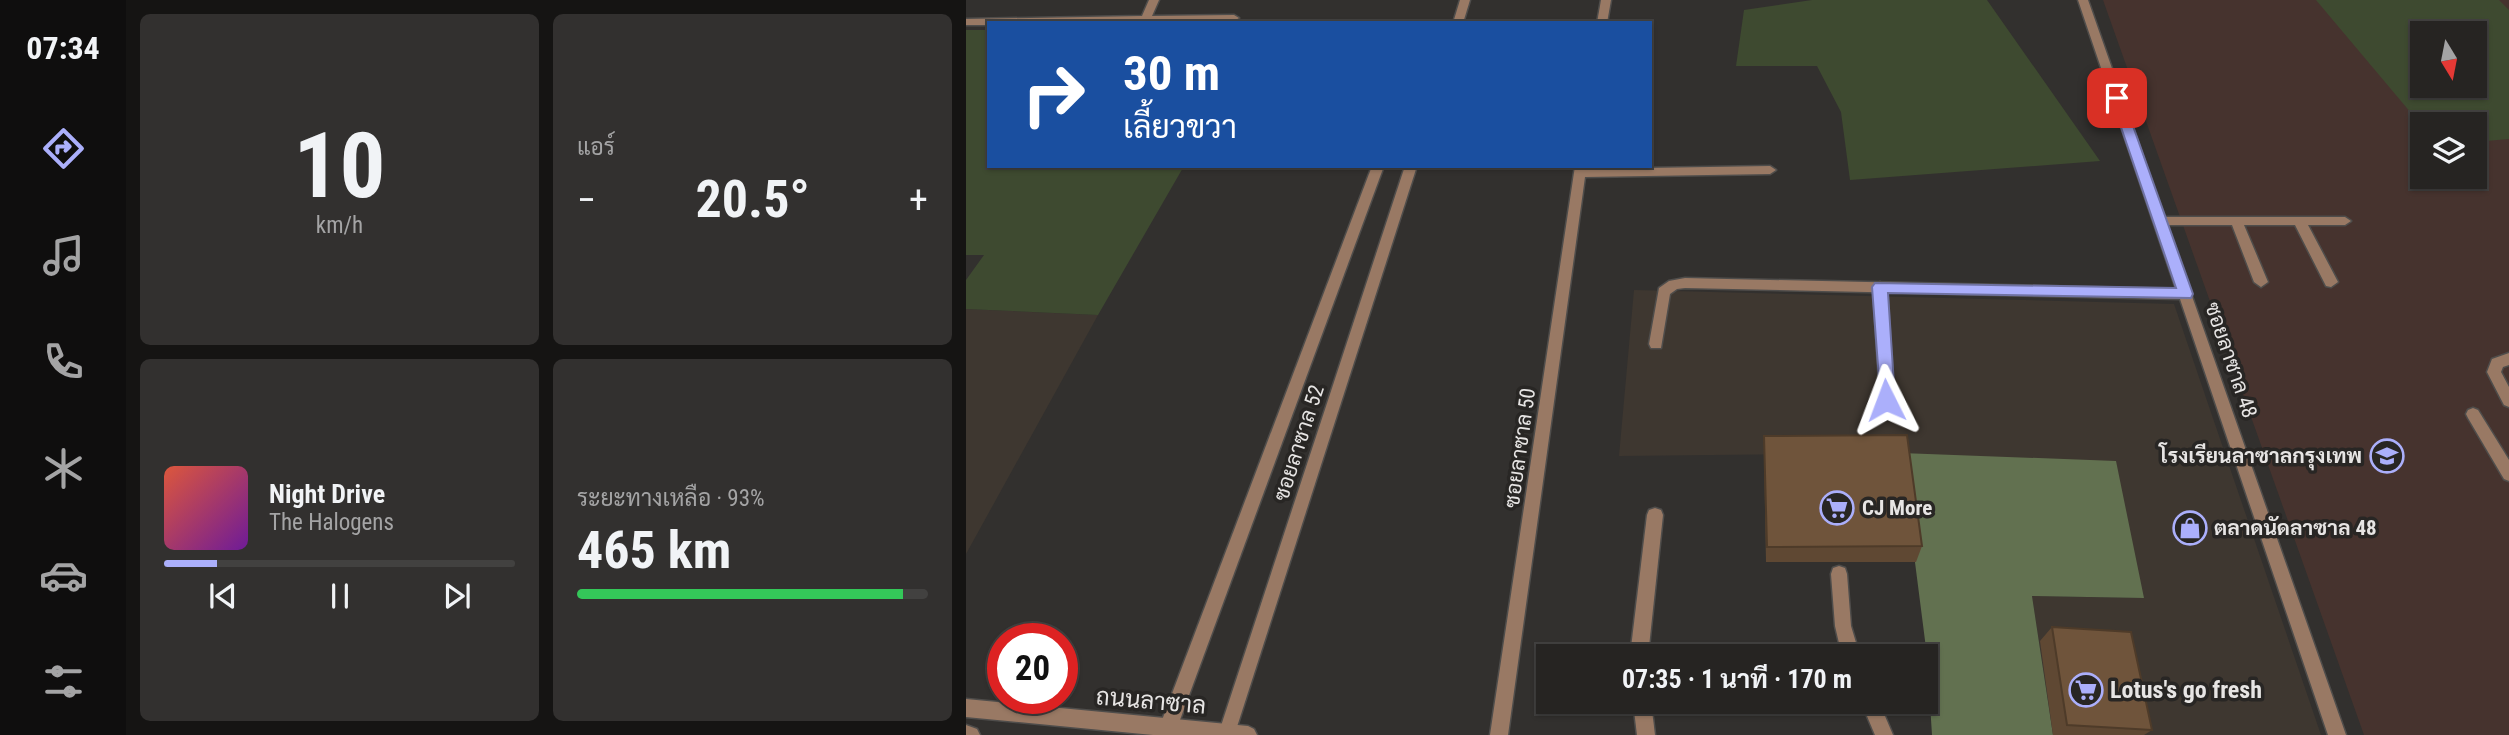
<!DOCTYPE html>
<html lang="th">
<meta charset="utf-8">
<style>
:root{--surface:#262422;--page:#32302f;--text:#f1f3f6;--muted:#a4a4a5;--line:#424140;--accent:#abaffb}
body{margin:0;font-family:"Roboto Condensed",Sarabun,sans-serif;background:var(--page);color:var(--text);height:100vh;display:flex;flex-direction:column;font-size:26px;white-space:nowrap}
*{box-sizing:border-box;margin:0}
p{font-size:23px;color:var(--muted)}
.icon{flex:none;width:38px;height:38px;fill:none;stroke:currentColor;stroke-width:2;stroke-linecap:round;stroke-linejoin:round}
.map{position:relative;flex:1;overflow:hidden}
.panel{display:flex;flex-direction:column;gap:14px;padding:14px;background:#151413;width:840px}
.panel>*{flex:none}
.hud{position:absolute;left:21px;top:21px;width:665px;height:147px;border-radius:0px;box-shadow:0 2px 5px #0004,0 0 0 2px var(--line);background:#1a4fa0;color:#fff;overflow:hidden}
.needle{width:46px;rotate:170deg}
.fabs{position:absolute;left:1444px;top:21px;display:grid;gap:14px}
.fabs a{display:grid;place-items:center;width:77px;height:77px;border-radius:0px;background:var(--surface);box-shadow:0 2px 5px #0004,0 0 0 2px var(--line);font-size:35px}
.speed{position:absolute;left:21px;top:623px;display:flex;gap:14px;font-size:35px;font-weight:700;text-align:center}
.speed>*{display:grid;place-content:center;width:91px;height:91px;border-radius:50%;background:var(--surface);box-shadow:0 2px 5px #0004,0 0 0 2px var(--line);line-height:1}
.speed .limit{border:10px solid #d22;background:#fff;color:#111}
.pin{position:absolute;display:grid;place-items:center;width:60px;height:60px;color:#fff;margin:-30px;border-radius:14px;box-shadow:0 4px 10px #0006}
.me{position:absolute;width:77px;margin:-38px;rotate:357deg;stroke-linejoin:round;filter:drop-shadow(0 0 5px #0008)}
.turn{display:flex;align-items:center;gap:24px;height:147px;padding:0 21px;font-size:32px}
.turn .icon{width:91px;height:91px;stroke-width:2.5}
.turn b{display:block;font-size:49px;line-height:60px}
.big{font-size:52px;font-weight:700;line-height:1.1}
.panel .widget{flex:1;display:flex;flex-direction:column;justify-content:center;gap:10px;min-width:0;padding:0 24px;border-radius:10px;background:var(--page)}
.panel .dial{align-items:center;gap:0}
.dial b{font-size:91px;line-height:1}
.song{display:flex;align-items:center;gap:21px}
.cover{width:84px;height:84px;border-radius:10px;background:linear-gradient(135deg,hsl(10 70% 55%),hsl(280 70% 35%))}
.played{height:7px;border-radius:4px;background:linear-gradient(90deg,var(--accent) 15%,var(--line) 15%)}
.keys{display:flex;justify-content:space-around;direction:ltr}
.heat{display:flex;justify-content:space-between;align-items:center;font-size:38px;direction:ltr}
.charge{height:10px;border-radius:5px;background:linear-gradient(90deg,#34c759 93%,var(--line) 0)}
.panel .tiles{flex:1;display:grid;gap:14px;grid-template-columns:repeat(2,1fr)}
.trip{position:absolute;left:570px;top:644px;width:402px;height:70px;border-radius:0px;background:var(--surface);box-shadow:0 2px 5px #0004,0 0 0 2px var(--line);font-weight:700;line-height:70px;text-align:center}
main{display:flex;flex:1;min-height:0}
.tab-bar{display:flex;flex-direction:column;width:126px;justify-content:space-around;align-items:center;background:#0f0e0e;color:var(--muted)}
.tab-bar .icon{width:49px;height:49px}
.tab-bar .current{color:var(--accent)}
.tab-bar b{font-size:32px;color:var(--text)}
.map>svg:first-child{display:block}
</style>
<main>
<nav class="tab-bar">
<b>07:34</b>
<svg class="icon current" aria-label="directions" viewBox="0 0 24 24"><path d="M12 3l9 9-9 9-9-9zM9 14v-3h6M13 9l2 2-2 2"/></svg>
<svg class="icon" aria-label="music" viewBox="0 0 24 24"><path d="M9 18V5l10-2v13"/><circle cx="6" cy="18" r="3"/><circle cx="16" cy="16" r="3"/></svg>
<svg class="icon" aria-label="phone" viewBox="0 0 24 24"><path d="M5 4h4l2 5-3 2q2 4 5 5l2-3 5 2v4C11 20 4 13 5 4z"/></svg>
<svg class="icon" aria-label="climate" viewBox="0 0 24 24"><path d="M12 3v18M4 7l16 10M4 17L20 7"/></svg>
<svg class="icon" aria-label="car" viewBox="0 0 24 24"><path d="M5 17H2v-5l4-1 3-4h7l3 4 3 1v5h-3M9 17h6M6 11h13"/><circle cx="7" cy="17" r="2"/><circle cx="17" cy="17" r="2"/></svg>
<svg class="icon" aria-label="filters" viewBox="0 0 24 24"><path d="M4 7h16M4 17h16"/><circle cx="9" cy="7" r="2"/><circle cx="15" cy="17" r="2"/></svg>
</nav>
<section class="panel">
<div class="tiles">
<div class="widget dial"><b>10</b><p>km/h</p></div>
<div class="widget"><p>แอร์</p>
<div class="heat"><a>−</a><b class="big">20.5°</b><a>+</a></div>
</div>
<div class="widget">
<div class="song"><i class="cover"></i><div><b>Night Drive</b><p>The Halogens</p></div></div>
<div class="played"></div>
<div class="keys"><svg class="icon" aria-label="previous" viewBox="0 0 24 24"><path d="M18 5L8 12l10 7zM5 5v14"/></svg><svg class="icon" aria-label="pause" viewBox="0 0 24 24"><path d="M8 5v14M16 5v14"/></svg><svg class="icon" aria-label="next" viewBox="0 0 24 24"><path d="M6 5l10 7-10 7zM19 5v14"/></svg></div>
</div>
<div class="widget"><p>ระยะทางเหลือ · 93%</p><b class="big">465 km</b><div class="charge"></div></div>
</div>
</section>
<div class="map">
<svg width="1543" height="735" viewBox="0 0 1543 735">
<rect width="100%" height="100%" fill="#32302e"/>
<g fill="#3e3730">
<polygon points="668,290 1208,304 1355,735 1087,735 1066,596 1178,598 935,453 653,456"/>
<polygon points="0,309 132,315 0,554"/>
</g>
<path fill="#46332e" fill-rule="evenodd" d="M1137 0H1543V735H1398ZM1456 33H1508V86H1456ZM1456 124H1508V177H1456Z"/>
<g fill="#3e4a30" fill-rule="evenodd">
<polygon points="846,0 1021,0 1134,161 884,180 875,112 851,66 770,66 778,10"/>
<path d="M1350 0H1533L1543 10V139L1509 142 1508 124 1456 126ZM1456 33H1508V86H1456Z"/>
<polygon points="0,30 23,30 23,166 218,166 132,315 0,309 0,280 18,255 0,255"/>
</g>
<polygon fill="#627150" points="935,453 1150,461 1178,598 1066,596 1087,735 966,735 961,656"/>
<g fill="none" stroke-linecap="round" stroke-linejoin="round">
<defs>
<g id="service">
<polygon points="1194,217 1379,217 1385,221 1379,225 1342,225 1372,282 1365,287 1360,286 1329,225 1278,225 1302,282 1295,287 1288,282 1266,225 1194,225 1188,221"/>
<polygon points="914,282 921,287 928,400 926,404 921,406 916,404 914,400 907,287"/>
<polygon points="1543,353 1543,365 1537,367 1535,372 1543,387 1543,407 1538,405 1521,372 1526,359"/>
<polygon points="1507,408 1512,410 1543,460 1543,481 1538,479 1502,418 1500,414 1502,410"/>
<polygon points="689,508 695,510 697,515 682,656 664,656 681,515 683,510"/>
<polygon points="873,566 879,568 881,574 885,626 894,656 876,656 869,626 865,574 867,568"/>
<polygon points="667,702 685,702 689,735 671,735"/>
<polygon points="895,702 913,702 927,735 909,735"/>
</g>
<g id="minor">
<polygon points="183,0 193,0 186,16 268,15 273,18 268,21 23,23 23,25 0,25 0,19 176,16"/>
<polygon points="494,0 504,0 497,23 487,23"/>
<polygon points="635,0 645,0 641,23 631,23"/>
<polygon points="1112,0 1122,0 1380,735 1362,735 1214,299 719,288 711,289 704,294 695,348 685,348 683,344 693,288 703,281 719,278 1210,289"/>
<polygon points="406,166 418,166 211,728 208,734 197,735 193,728"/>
<polygon points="439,166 451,166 269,733 268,735 252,735"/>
<polygon points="609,166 621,166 620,169 804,166 810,170 804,174 619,177 542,735 524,735"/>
</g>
<g id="tertiary">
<polygon points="0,699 282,726 288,729 291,735 187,735 0,717"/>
<polygon points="0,725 11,729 14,735 0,735"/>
</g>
</defs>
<use href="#service" stroke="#4f4d4b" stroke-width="3"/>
<use href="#minor" stroke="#4f4d4b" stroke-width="3"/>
<use href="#tertiary" stroke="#4f4d4b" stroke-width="3"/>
<use href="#service" fill="#997964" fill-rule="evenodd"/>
<use href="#minor" fill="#997964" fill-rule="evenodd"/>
<use href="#tertiary" fill="#997964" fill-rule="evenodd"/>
</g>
<g fill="#5f4833">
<polygon points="798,436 956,546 950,562 800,562 798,454"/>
<polygon points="1086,627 1186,730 1178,735 1087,735 1074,641"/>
</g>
<g fill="#6f543b" stroke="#4e3b29" stroke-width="2">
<polygon points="941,435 956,546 801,547 798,436"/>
<polygon points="1086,627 1165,632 1186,730 1101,725"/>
</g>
<polygon fill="#abaffb" stroke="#6f72a3" stroke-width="2" points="1151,94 1157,98 1227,294 1225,298 922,293 929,400 926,405 915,405 906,287 909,283 1210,288 1145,98"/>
<defs>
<symbol id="school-ring" viewBox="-11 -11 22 22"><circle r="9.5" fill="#282624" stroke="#abaffb" stroke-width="1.5"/><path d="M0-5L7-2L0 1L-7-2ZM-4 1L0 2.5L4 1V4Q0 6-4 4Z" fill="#abaffb"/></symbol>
<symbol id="supermarket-ring" viewBox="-11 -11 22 22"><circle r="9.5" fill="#282624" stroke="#abaffb" stroke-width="1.5"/><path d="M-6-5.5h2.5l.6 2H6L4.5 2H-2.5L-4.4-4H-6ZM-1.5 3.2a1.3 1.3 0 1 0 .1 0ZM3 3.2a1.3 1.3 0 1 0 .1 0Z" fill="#abaffb"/></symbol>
<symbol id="shop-ring" viewBox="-11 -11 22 22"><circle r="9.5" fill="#282624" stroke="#abaffb" stroke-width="1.5"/><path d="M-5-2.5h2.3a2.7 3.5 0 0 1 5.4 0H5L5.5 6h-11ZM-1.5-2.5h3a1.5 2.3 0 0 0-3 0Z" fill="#abaffb"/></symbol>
</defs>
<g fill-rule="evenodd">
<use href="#school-ring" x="1402" y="437" width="38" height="38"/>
<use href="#supermarket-ring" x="852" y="489" width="38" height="38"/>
<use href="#shop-ring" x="1205" y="509" width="38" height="38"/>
<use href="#supermarket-ring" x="1101" y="671" width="38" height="38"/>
</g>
<g text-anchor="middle" stroke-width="7" stroke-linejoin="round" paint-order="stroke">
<g font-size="21" fill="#e7e5e4" stroke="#282624">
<text transform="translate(1265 360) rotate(71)" y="7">ซอยลาซาล 48</text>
<text transform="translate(333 443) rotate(-72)" y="7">ซอยลาซาล 52</text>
<text transform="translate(554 448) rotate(-82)" y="7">ซอยลาซาล 50</text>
</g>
<g font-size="21" font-weight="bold" fill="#e7e5e4" stroke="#282624" text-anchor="start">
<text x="1396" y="463" text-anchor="end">โรงเรียนลาซาลกรุงเทพ</text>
<text x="896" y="515">CJ More</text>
<text x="1248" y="535">ตลาดนัดลาซาล 48</text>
</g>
<g font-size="24" font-weight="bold" fill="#e7e5e4" stroke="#282624" text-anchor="start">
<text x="1144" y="698">Lotus's go fresh</text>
</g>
<g font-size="24" fill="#e7e5e4" stroke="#282624">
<text transform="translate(185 701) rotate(5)" y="8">ถนนลาซาล</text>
</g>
</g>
</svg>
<div class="fabs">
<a><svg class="needle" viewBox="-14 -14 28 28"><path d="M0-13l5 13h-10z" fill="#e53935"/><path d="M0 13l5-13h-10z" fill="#a4a4a5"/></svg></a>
<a><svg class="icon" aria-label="layers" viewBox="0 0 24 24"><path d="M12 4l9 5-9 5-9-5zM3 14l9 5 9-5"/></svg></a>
</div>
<div class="speed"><div class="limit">20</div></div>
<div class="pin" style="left:1151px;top:98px;background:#d93025"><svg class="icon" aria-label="arrive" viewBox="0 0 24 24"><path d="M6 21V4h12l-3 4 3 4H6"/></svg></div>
<svg class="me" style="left:920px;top:400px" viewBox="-20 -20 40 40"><path d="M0-17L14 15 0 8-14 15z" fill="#abaffb" stroke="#fff" stroke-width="4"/></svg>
<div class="trip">07:35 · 1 นาที · 170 m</div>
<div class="hud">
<div class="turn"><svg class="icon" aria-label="right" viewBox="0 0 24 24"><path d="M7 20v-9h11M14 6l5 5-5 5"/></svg><div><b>30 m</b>เลี้ยวขวา</div></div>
</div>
</div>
</main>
